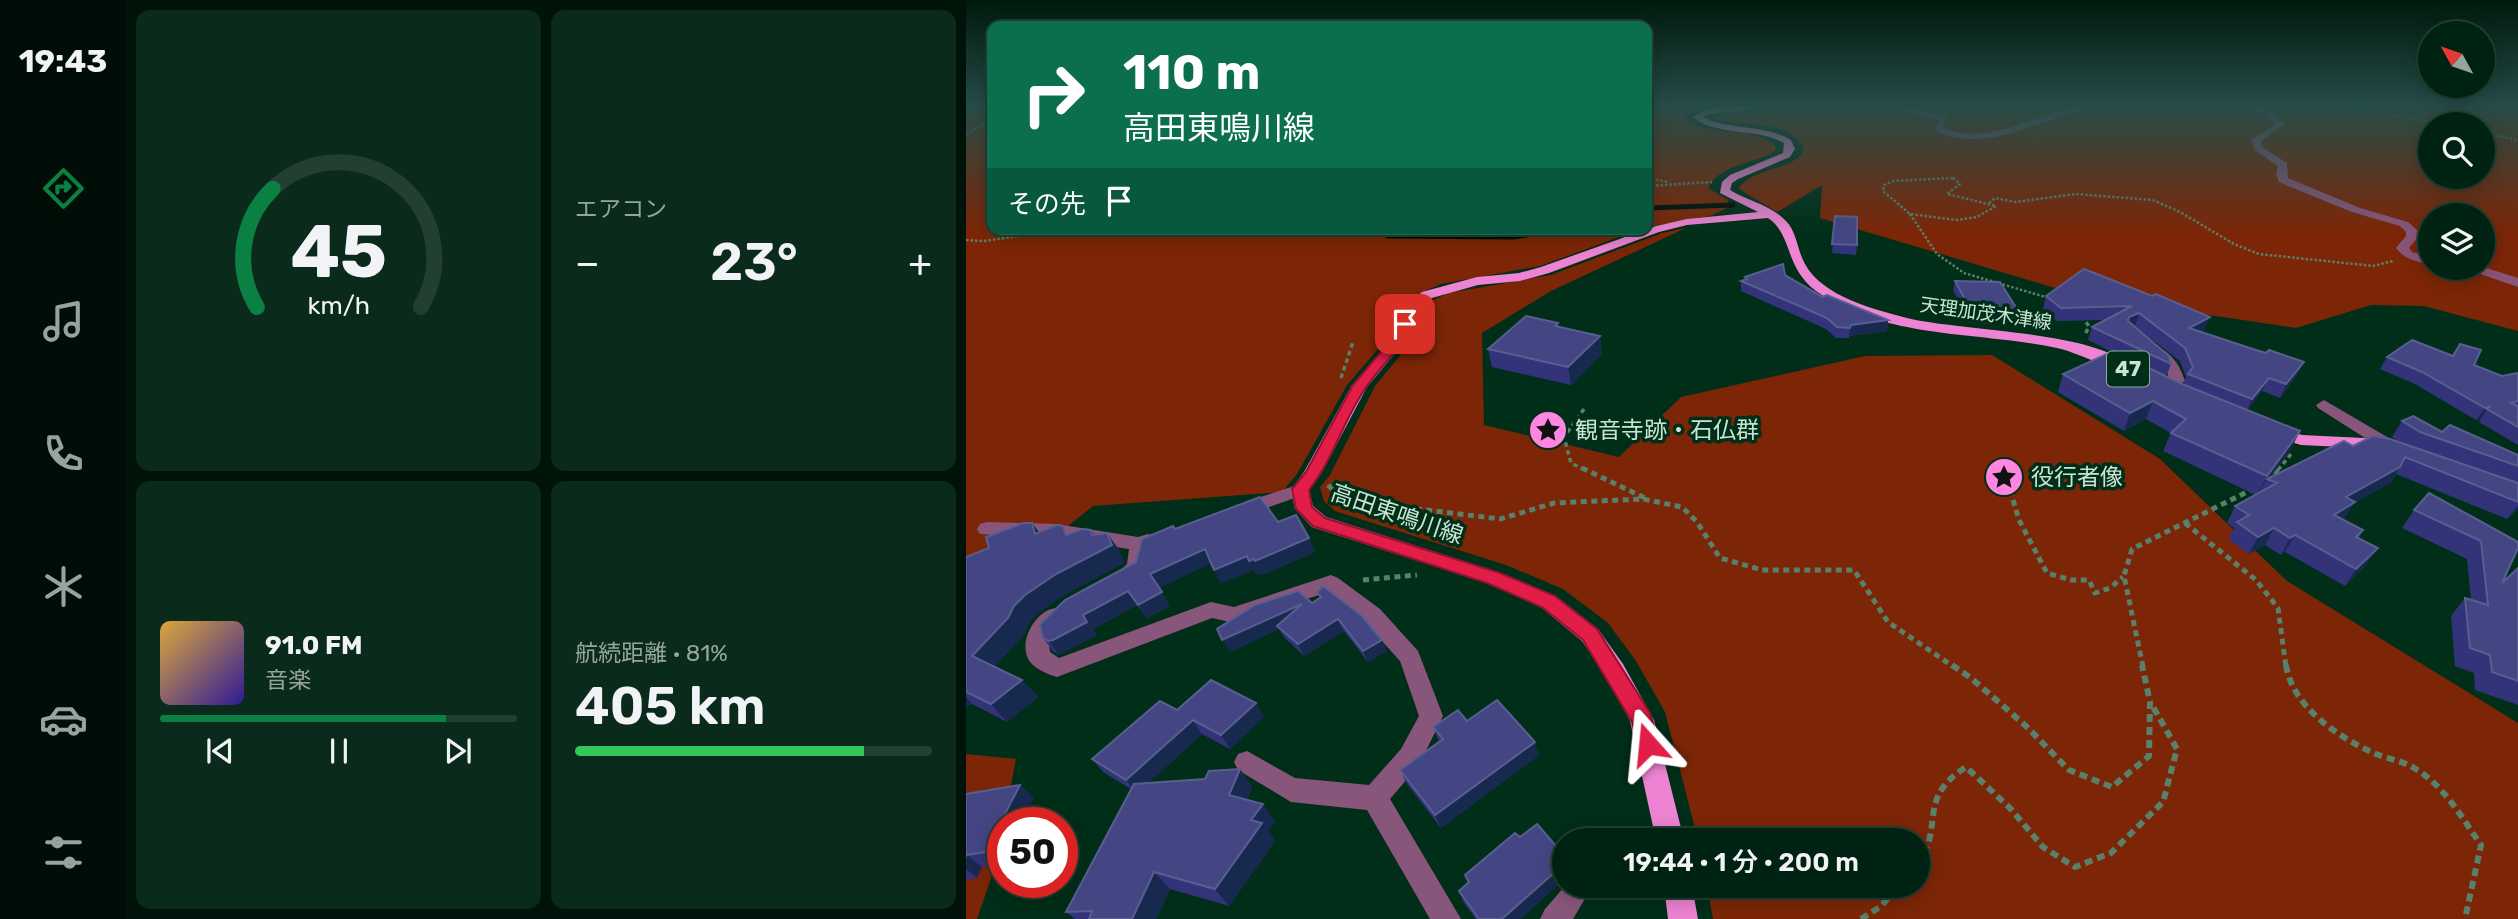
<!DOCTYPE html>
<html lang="ja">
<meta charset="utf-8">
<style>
:root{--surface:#002212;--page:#0a2a1b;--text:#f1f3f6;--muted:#95a49f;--line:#223f32;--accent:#0b8043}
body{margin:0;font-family:Rubik,"Noto Sans JP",sans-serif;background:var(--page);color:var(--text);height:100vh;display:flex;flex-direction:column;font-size:26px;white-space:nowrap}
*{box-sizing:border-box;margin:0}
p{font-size:23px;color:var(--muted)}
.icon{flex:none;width:38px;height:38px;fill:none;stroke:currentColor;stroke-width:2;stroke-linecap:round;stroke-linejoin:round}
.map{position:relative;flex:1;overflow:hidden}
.sheet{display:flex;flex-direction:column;gap:10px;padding:10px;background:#00130a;width:840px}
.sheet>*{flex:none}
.guide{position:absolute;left:21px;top:21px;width:665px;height:214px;border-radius:14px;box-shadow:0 4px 18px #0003,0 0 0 2px var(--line);background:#0b6e4f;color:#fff;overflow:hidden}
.needle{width:46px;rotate:310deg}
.fabs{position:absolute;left:1452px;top:21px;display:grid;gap:14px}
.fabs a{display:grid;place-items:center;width:77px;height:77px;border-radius:50%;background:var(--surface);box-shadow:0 4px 18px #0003,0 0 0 2px var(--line);font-size:35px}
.speed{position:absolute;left:21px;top:807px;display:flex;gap:14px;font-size:35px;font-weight:700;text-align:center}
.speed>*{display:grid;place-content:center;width:91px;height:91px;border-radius:50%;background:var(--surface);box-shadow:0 4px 18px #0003,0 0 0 2px var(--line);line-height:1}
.speed .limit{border:10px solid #d22;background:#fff;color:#111}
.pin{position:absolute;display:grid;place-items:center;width:60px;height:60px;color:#fff;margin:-30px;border-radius:14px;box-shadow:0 4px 10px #0006}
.me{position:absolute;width:77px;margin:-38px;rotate:342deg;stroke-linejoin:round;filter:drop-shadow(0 0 5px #0008)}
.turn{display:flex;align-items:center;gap:24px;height:147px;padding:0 21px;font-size:32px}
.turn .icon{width:91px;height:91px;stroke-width:2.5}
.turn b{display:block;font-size:49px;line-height:60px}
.then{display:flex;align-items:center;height:66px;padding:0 21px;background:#0003;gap:14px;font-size:26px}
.big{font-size:52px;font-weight:600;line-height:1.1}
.sheet .tile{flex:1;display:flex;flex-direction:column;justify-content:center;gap:10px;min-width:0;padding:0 24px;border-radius:14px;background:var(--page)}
.sheet .dial{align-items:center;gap:0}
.dial svg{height:182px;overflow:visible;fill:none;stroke:var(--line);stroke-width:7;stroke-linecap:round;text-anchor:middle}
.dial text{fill:var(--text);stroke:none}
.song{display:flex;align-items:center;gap:21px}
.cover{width:84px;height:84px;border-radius:10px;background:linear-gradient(135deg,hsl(40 70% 55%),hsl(250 70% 35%))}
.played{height:7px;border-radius:4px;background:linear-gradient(90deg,var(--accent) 80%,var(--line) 80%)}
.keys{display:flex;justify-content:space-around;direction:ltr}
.heat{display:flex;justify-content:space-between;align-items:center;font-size:38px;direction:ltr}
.charge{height:10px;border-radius:5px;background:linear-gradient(90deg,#34c759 81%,var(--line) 0)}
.sheet .tiles{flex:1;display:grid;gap:10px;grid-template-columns:repeat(2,1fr)}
.trip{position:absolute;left:586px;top:828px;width:378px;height:70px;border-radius:35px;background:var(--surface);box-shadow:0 4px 18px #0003,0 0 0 2px var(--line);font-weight:600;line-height:70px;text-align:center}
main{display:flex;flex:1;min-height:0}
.tabs{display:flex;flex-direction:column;width:126px;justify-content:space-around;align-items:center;background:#000e07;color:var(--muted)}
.tabs .icon{width:49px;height:49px}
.tabs .selected{color:var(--accent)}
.tabs b{font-size:32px;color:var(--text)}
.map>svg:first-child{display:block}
</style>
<main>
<nav class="tabs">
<b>19:43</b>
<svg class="icon selected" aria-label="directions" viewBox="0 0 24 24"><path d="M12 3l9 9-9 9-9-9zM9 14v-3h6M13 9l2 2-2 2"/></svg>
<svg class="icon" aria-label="music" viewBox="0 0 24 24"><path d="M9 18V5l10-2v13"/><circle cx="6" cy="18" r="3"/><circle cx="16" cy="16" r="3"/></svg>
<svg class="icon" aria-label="phone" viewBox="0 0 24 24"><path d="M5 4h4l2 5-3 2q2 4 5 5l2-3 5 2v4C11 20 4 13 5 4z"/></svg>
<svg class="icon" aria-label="climate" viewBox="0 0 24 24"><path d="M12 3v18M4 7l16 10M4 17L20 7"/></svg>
<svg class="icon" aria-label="car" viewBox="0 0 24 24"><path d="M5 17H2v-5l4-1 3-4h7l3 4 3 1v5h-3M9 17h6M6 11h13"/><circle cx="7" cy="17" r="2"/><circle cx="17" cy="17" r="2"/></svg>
<svg class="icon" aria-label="filters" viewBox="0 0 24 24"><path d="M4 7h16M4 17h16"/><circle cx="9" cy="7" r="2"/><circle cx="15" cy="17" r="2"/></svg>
</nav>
<section class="sheet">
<div class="tiles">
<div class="tile dial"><svg viewBox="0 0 100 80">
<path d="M14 69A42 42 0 1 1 86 69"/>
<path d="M14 69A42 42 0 0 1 21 17" stroke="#0b8043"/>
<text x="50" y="56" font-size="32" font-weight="700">45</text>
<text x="50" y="72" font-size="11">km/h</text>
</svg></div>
<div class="tile"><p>エアコン</p>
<div class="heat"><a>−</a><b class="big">23°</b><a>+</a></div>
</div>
<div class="tile">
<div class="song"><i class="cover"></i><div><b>91.0 FM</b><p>音楽</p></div></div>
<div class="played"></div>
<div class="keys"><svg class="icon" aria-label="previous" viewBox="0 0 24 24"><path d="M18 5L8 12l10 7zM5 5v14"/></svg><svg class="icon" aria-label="pause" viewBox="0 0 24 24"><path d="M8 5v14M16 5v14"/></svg><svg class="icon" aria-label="next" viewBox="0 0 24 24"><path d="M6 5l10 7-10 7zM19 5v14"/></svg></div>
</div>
<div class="tile"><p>航続距離 · 81%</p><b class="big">405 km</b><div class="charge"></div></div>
</div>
</section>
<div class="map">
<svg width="1552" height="919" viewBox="0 0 1552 919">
<rect width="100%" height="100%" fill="#002e18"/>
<g fill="#7c2607" fill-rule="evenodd">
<polygon points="0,104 26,104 26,229 675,229 574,266 475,284 445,297 433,309 420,340 381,385 331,474 316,492 127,506 0,607"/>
<path d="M681 104H778C760 110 729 100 718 117 735 137 783 126 808 144L810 149 805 154C786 162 751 167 742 188L762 200 763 207 744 216 681 227Z"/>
<path d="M803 104H1552V331L1458 306 1405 305 1330 328 1116 296 854 218 856 185 811 212 773 189 774 186C790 168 821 171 837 153V145C815 117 773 129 744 117L791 111ZM1465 124H1517V177H1465ZM1465 215H1517V268H1465Z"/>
<polygon points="720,228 585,291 516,333 518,425 653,457 715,397 899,356 1026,355 1194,459 1321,581 1552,723 1552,919 747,919 741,886 952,886 952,840 732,840 699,712 670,661 642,623 597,589 540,565 369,511 358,501 354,487 364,475 409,386 447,340 458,308 465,301 483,293 585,275 696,233"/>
<polygon points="0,754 50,759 30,864 11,919 0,919"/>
</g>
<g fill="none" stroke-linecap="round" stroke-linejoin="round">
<g stroke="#030f07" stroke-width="5">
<polyline points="681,208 767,205"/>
<polyline points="421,236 547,237 603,229"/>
</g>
<g stroke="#59806b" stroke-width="2.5" stroke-dasharray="2.5 2" stroke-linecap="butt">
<polyline points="1364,104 1475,124"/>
<polyline points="1517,133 1552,140"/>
<polyline points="0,134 26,120"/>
<polyline points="681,178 703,182"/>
<polygon points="987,178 994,184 981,194 1030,206 1011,217 990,220 944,214 917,191 918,185 927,181"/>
<polyline points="681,186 746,182"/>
<polyline points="1023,203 1029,198 1049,202 1110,194 1187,200 1214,212 1268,244 1293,254 1407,266 1427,261"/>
<polyline points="944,214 971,254 998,273 1083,298"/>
<polyline points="179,229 190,232"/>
<polyline points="0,240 18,241 100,229"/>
</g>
<g stroke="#59806b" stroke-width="3.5" stroke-dasharray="4.5 3.5" stroke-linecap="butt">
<polyline points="1115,316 1123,326 1119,335"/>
<polyline points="375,378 387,342"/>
<polyline points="618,409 598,437 605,463 619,470"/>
<polyline points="1312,470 1325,454"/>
</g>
<g stroke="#59806b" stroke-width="5" stroke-dasharray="6 4.5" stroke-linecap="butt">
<polyline points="616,468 679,498"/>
<polyline points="1047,481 1043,486 1053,520 1081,573 1105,580 1123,580 1129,593 1144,588 1157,577"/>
<polyline points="1301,482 1313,468"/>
<polyline points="362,485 377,500 534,519 588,503 677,499 716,507 731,522 754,558 796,570 888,570 922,622 988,667"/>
<polyline points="1219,523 1290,580 1312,608 1320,667"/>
<polyline points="397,580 451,575"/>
<polyline points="1177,667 1158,576 1166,549 1287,489"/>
</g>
<g stroke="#59806b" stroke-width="6" stroke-dasharray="8 5" stroke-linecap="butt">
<polyline points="986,665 1005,678 1060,726 1103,770 1146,787 1183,756 1184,702 1176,665"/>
<path d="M1320 665C1326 705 1368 734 1403 751 1417 758 1435 760 1448 768 1478 785 1496 818 1515 845L1499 919"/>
<path d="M952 865C979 825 950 799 1000 767L1044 808 1077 847 1109 867 1145 853 1197 802 1211 749 1186 705"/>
<polyline points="895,919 914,907 933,886"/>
</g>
<g fill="#89567b" fill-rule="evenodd">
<path d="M904 104H920L981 116 977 128C1031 150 1080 103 1133 104 1123 110 1108 112 1097 116 1054 130 1012 150 969 131L973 120Z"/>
<path d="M1272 104C1291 104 1307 110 1319 124L1295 141 1296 147 1321 163 1322 178 1394 208 1442 222 1452 231V237L1443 248 1446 252 1465 257V265C1450 261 1439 260 1430 248L1440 236V232L1434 226 1386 212 1313 182 1310 174 1312 166 1289 150 1285 140 1309 124 1301 116Z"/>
<polygon points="1517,267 1552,278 1552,287 1497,268"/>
<path d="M1188 346C1205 351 1214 365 1219 381L1204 391H1192L1190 388 1203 379 1200 368 1181 350Z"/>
<polygon points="1358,400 1433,444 1436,448 1427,453 1421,452 1352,408 1350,405"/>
<polygon points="334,484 343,490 340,494 275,517 268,516 266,511 268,506"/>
<polygon points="21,522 90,524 172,537 182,534 189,536 192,541 189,546 183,548 178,573 162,580 155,578 152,573 161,564 163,549 90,538 14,534 11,529 14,524"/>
<path d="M365 575 372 578 414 609 452 651 477 716 453 765 424 799 495 919H464L401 810 325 802 272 770 268 762 272 754 281 751 329 778 403 785 435 749 453 716 434 661 398 621 362 592 268 623 246 618 91 677C83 675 72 670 66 664 47 645 73 601 98 609L101 615 82 637 84 652 93 658 245 602 268 607Z"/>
<polygon points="599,886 616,887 620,897 607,919 574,919 579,909"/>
</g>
<g fill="#ed83d2" fill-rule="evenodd">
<path d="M795 104C778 117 755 107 737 117 763 131 795 123 825 140L829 149 824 157 772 179 766 183 764 190C782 201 805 205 820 221 831 232 831 250 839 264 857 297 908 309 941 318 992 331 1131 331 1164 367L1161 370C1151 373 1108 351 1091 348 1012 331 920 340 850 291 818 267 827 235 802 218L721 225 693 232 583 273 554 281 512 285 466 298 451 310 440 340 401 387 355 474 343 490 347 506 360 517 535 573 590 596 632 629 657 664 688 720 718 840H690L664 721 641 678 616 641 576 608 521 583 346 527 329 509 325 490 338 472 386 385 426 339 440 305 456 292 511 277 553 273 575 267 690 226 721 219 792 212 754 193 756 182 764 175 817 153 818 143C790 127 751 137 727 117L744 108Z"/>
<polygon points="1307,426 1336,435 1398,438 1420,443 1423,447 1414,452 1398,448 1335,445 1301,435 1299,431 1301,427"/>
<polygon points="698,886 726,886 732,919 702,919"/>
</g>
</g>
<g fill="#33337a" fill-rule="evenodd">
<polygon points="869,216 891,245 890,255 866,253"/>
<path d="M1118 269 1239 329 1235 332 1331 375 1314 398 1296 391 1282 410 1325 449 1304 478 1387 446 1435 443 1426 437 1436 421 1552 455V509L1541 519 1430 474 1424 483 1388 503 1377 520 1397 530 1393 538 1400 565 1379 586 1319 552 1315 555 1299 545 1283 554 1262 539 1268 528 1261 523 1269 506 1290 495 1197 451 1205 433 1180 419 1158 431 1092 392 1097 374 1146 352 1122 340 1126 327 1140 320 1091 321 1077 309 1080 296ZM1168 326 1214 361 1220 377 1217 385 1200 377 1205 364Z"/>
<polygon points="819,275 857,297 922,320 921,331 884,336 883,338 870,338 860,329 775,291 775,281 779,280 779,277"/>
<polygon points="989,281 1053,312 1050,323 1018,324 1004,323 987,290"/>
<polygon points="592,323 593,327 634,336 636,354 605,385 526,367 522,349"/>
<polygon points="1494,344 1508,365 1536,376 1552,373 1552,445 1513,422 1514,420 1510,420 1449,384 1414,369 1421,357 1486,356"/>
<polygon points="1448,510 1552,542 1536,583 1552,568 1552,705 1509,690 1508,673 1489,666 1485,616 1499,598 1505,600 1501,559 1436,528"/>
<polygon points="312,522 343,538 349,552 296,575 295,573 290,574 288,570 255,583 245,563 193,588 204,606 181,618 171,605 127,629 131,635 93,655 87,651 76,637 170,562 209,529"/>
<polygon points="66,523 73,532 103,534 125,530 128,534 141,533 153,550 158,563 103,592 73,612 63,623 57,636 29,666 56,680 72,697 41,722 6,704 0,706 0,557 23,548"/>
<polygon points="351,592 421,651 402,662 378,631 338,656 318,637 313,629 264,652 354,598"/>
<polygon points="211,710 298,717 264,749 236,734 182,783 239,779 274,769 286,787 281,800 309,821 302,831 309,841 263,906 204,889 190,919 109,919 100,912 165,789 137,772 126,759"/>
<polygon points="501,721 573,755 475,828 441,784 434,770 473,742 467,727"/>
<polygon points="54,785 68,798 37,822 37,859 34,864 16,867 11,878 0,880 0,794"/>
<polygon points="554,837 555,919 510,919 498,903 493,891 502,883 499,875"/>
</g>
<g fill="#18294f">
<polygon points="1173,313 1169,326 1159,330 1163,317"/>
<polygon points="1244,317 1239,329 1218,341 1223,328"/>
<polygon points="922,320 921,331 884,336 883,338 884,328 885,325"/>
<polygon points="634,336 636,354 605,385 602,367"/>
<polygon points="1338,362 1331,375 1314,398 1320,384"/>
<polygon points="1303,378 1296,391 1280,412 1286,399"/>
<polygon points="1187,401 1180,419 1158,431 1164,413"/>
<polygon points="1523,407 1514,420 1510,420 1519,408"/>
<polygon points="1334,431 1325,449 1302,480 1301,479 1291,495 1301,476"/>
<polygon points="1434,467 1424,483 1388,503 1379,519 1357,532 1380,497"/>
<polygon points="1552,506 1552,509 1541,519"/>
<polygon points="66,523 78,540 69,534"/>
<polygon points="1308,528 1299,545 1283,554 1292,537"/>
<polygon points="125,530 137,548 141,533 153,550 158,563 103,592 73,612 63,623 57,636 22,673 6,656 48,606 59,595 90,574 126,535"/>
<polygon points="1329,535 1319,552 1315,555 1324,538"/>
<polygon points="343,538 349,552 296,575 295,573 290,574 288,570 255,583 248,570 281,556"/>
<polygon points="1412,548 1400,565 1379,586 1390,569"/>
<polygon points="239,549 246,563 192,588 184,574"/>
<polygon points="162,591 171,605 127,629 131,635 93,655 82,641 117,615"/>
<polygon points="196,592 204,606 181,618 172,605"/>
<polygon points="336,604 311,626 313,629 264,652 256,640"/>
<polygon points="372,619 378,631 338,656 332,644"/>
<polygon points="416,640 421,651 402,662 397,651"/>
<polygon points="56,680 72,697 41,722 25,704"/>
<polygon points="0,697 6,704 0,706"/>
<polygon points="290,703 298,717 264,749 255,735"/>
<polygon points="227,720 236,734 171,793 160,780"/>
<polygon points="569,742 573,755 475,828 469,815"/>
<polygon points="274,769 286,787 276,813 263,795"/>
<polygon points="54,785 68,798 55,822 37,822 37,859 34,864 19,852"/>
<polygon points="297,804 309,821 302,831 309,841 263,906 249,889 285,820"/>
<polygon points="1,855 16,867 11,878 0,869"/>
<polygon points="598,864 598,880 555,919 536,919"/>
<polygon points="188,872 204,889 190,919 166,919"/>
</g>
<g fill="#434683" stroke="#585f90" stroke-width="2">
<polygon points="869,216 891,217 891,245 866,244"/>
<polygon points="817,264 819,275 857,297 861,295 922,320 885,325 884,328 871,327 861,318 775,281 781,279 779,277"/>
<polygon points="1118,269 1186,296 1190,294 1244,317 1223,328 1290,350 1300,353 1303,350 1338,362 1320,384 1303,378 1286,399 1222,374 1227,367 1219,348 1173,313 1163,317 1162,321 1203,356 1205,364 1126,327 1166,306 1095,308 1080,296"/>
<polygon points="989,281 1034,282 1053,312 1021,314 1006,312"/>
<polygon points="560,316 592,323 589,326 634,336 602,367 522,349"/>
<polygon points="1446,340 1487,356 1494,344 1515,350 1508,365 1536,376 1552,373 1552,401 1545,403 1552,406 1552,427 1521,409 1523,407 1519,408 1456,372 1421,357"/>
<polygon points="1147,351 1216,384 1334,431 1301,476 1205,433 1220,419 1187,401 1164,413 1097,374"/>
<polygon points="1447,416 1476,432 1484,425 1552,455 1552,466 1454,432 1436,421"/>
<polygon points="1407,436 1424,439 1552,483 1552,502 1439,457 1434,467 1380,497 1389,502 1368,515 1397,530 1390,537 1412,548 1390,569 1329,535 1324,538 1308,528 1292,537 1271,522 1283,515 1269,506 1311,483 1301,479 1378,441 1387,446"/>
<polygon points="1463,493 1552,542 1552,548 1536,583 1552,568 1552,681 1526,672 1524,655 1504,648 1499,598 1522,605 1515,541 1448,510"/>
<polygon points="294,497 312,522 330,515 343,538 289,561 288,559 283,561 281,556 248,570 239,549 184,574 196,592 172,605 162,591 117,615 121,622 87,640 82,641 76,637 74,624 99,600 170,562 176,539 207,526 209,529"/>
<polygon points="58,523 66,523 69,534 91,525 97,526 100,535 116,529 125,530 126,535 141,533 146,545 90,574 59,595 48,606 42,618 6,656 56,680 25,704 0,692 0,557 23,548 20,537"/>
<polygon points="357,586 396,616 416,640 397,651 372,619 332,644 311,626 336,604 256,640 251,629 289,605 332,591 346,603 355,597 351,592"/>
<polygon points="245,680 290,703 255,735 227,720 160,780 126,759 194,701 211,710"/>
<polygon points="531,700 569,742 469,815 434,770 477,739 467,727 492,710 501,721"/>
<polygon points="274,769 263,795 297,804 285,820 296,823 249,889 188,872 166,919 123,919 126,911 100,912 168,784 239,779 243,771"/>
<polygon points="54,785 19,852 1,855 0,856 0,794"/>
<polygon points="571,824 598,855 598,864 536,919 513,919 493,891 503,882 499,875 549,833 554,837"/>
</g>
<linearGradient id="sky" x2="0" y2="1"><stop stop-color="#00190d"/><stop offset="0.45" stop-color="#264c48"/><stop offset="1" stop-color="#264c48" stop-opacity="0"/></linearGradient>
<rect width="1552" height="233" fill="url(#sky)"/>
<path fill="#e11d48" stroke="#92132f" stroke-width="2" d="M439 320 445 324C436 349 416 364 401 386 378 418 368 458 343 490L346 507 359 518 534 573 589 596 631 629 684 713 693 744 690 751 682 754 674 751 666 722 617 640 576 607 521 583 347 526 330 509 326 489 340 472 387 385 426 339 434 322Z"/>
<defs>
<symbol id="sight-disc" viewBox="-11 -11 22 22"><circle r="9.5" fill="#fe85e0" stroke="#002e18"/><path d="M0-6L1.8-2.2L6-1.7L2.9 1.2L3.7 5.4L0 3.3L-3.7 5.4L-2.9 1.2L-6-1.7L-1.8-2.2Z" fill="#111"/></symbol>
</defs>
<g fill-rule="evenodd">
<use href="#sight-disc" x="560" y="408" width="44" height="44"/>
<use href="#sight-disc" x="1016" y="455" width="44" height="44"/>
</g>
<g text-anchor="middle" stroke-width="7" stroke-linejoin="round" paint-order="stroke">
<g font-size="19" fill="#c7e5d2" stroke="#002e18">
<text transform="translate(1020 313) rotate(8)" y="7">天理加茂木津線</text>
</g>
<rect fill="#002e18" stroke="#8bae9a" stroke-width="2" x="1141" y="351.5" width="42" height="35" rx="5"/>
<g font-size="21" font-weight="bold" fill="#c7e5d2">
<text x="1162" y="376">47</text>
</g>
<g font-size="23" fill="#c7e5d2" stroke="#002e18" text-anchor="start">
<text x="609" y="438">観音寺跡・石仏群</text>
<text x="1065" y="485">役行者像</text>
</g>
<g font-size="23" fill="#c7e5d2" stroke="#002e18">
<text transform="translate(431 514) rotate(19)" y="8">高田東鳴川線</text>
</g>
</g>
</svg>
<div class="fabs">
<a><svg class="needle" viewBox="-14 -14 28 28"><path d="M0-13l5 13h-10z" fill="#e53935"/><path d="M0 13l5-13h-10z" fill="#95a49f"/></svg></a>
<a><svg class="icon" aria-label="search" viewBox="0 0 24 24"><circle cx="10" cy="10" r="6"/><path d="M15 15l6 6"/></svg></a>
<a><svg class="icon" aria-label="layers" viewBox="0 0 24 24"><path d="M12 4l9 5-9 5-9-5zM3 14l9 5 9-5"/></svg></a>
</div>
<div class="speed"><div class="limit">50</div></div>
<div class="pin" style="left:439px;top:324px;background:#d93025"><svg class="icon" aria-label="arrive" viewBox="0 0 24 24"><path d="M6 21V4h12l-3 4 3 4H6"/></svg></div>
<svg class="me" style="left:682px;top:744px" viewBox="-20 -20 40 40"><path d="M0-17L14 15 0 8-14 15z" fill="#e11d48" stroke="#fff" stroke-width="4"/></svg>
<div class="trip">19:44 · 1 分 · 200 m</div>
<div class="guide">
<div class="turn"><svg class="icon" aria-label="right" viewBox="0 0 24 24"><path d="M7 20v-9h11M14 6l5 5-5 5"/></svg><div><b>110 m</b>高田東鳴川線</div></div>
<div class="then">その先<svg class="icon" aria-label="arrive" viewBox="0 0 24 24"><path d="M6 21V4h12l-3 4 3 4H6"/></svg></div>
</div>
</div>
</main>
